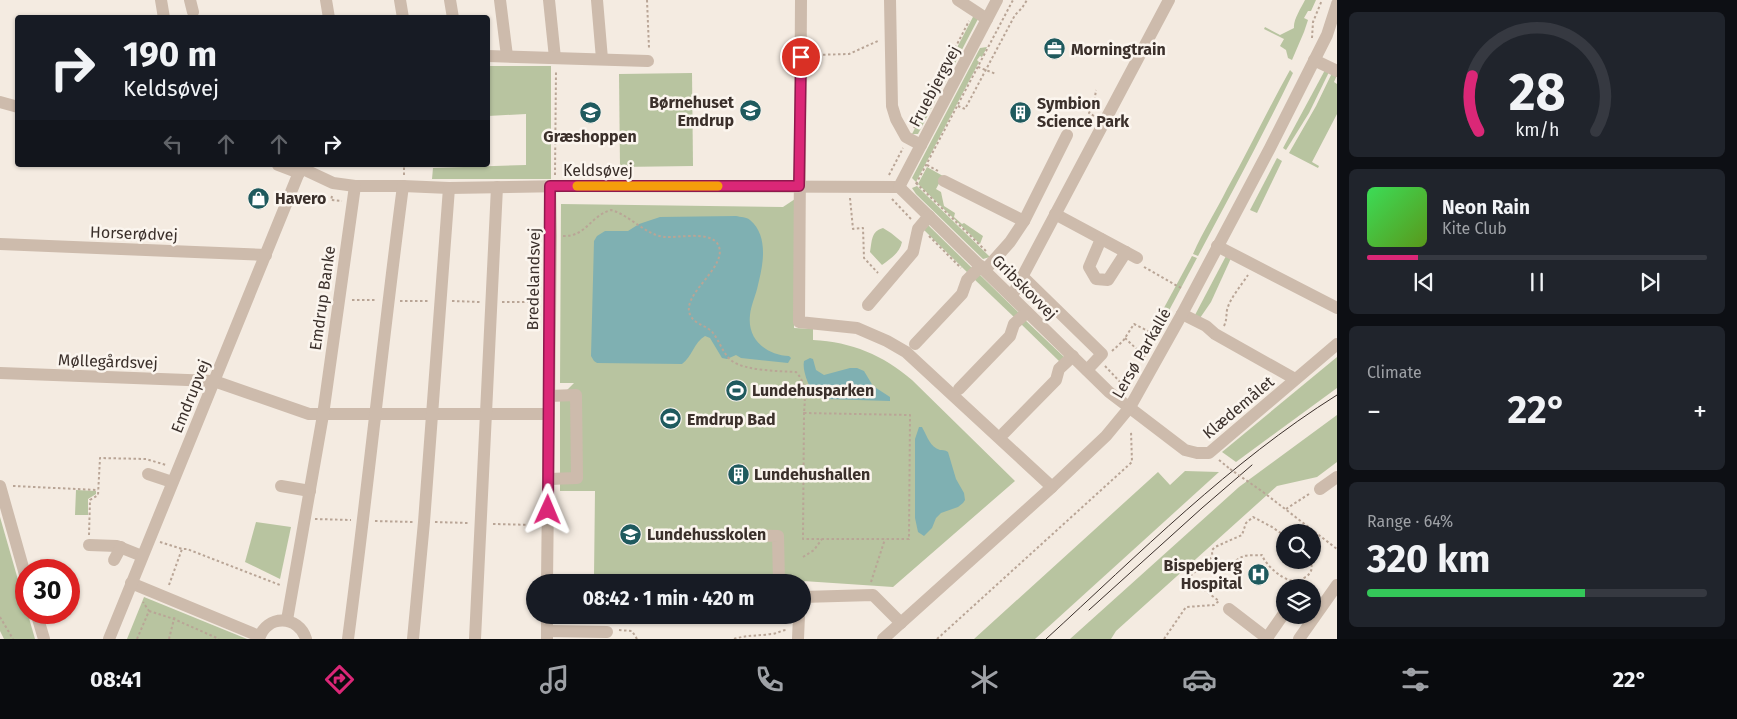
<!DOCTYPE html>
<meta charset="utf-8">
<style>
:root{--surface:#171b24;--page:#20242c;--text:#f1f3f6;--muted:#9ea1a6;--line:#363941;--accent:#db2777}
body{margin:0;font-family:"Fira Sans",sans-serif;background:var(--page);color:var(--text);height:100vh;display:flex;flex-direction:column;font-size:19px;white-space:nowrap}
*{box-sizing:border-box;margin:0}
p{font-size:16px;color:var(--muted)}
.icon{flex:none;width:28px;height:28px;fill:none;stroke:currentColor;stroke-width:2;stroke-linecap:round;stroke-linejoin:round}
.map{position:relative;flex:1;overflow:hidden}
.sheet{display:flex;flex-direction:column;gap:12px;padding:12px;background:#0d0f14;width:400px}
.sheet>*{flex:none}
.top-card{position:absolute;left:15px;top:15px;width:475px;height:152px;border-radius:5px;box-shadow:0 1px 4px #0004;background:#171b24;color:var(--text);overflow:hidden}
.tools{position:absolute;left:1276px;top:524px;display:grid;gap:10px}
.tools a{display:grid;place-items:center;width:45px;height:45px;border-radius:50%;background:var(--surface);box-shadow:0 1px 4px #0004;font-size:25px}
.speed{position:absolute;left:15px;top:559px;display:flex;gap:10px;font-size:25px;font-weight:700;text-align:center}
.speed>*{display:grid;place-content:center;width:65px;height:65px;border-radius:50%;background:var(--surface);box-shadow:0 1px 4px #0004;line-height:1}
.speed .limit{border:8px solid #d22;background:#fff;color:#111}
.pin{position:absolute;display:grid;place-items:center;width:42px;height:42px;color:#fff;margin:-21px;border:2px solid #fff;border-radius:50%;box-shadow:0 1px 5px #0007}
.me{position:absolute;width:55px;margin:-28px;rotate:1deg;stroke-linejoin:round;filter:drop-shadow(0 0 4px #0008)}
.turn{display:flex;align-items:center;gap:18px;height:105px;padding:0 25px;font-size:22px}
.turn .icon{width:65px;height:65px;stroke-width:2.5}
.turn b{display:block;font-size:35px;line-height:42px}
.lanes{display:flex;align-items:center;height:48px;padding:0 25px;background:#0003;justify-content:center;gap:25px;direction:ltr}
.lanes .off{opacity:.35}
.big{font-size:38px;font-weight:700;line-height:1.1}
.sheet .tile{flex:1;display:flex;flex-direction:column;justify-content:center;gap:8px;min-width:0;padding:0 18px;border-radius:8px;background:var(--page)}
.sheet .dial{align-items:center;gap:0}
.dial svg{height:130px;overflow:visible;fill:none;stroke:var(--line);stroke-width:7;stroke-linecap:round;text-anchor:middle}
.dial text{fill:var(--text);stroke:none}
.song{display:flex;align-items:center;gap:15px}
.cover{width:60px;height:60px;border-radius:8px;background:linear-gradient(135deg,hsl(130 70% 55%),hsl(90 70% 35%))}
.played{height:5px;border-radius:2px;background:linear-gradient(90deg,var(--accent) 15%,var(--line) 15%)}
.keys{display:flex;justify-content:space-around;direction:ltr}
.heat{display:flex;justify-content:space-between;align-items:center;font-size:28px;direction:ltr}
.charge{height:8px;border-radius:4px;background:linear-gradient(90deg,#34c759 64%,var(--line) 0)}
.trip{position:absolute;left:526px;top:574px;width:285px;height:50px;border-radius:25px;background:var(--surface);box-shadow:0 1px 4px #0004;font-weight:700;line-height:50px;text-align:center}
.menu{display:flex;height:80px;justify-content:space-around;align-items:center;background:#090b0e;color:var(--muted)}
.menu .icon{width:35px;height:35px}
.menu .selected{color:var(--accent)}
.menu b{font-size:22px;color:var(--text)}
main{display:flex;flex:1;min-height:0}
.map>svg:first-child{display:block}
</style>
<main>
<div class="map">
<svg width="1337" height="639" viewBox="0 0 1337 639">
<rect width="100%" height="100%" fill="#f4ebe1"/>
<g fill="#b8c4a0">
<path d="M1305 0H1316L1311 11H1308L1304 18 1308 20 1304 32 1292 60 1288 58 1286 50 1280 46 1284 39 1264 29 1265 27 1280 35 1294 28C1293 20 1301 8 1305 0Z"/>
<polygon points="974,15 978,19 918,134 912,134"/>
<polygon points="987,47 982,57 980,56 977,60 979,62 916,182 912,178 980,48"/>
<polygon points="488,66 551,66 551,179 432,179 433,168 526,165 526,114 488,116"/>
<path d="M1290 70 1293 73C1263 135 1230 196 1198 256L1193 254C1203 231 1216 211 1227 189 1249 150 1268 109 1290 70Z"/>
<polygon points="1325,70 1329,72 1309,113 1286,150 1283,148"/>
<polygon points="692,73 693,166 620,167 619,74"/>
<polygon points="1332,73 1337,75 1334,82 1337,84 1337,114 1312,162 1319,166 1318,168 1289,153 1316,106"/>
<polygon points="1277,158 1282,161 1257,213 1250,210"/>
<polygon points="927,167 943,176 936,189 941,192 944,206 955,213 954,217 962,224 964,223 983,236 980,244 918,184"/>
<polygon points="917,186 990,257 983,259 916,194 912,188"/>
<path d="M795 199 794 328 813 329V340C852 342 883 355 912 380L1015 481 893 587 788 580 594 577 595 491H560V397L574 383H560L561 204 783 207Z"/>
<polygon points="927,224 973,269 969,274 923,229"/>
<path d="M883 228 891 233 902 242C900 253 890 259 882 265L870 252C872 241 871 231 883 228Z"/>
<polygon points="1192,256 1197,258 1157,333 1152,330"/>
<polygon points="1226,256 1232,256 1211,302 1200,318 1195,315"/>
<polygon points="978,273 1019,313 1015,318 973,278"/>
<polygon points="1024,319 1064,357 1060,362 1020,323"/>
<polygon points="1337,357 1337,388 1236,462 1222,452"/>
<polygon points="1337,415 1337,462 1317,477 1277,486 1116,631 1111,639 1070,639 1239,487"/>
<polygon points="1185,471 1219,472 1035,639 974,639 1158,472 1170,485"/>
<polygon points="76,490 96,491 96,494 88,499 88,515 75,515"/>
<polygon points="0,517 35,639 4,639 0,631"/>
<polygon points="256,522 291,527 280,579 245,562"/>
<polygon points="144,597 247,639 127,639"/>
</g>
<g fill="#7fb0b2">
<path d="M736 216C740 217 747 217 750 220 769 236 763 265 758 285 756 295 751 305 750 315 747 340 767 355 789 356L791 358 788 363 741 358 736 355 727 359 722 358 710 338 705 336C694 342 692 357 682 364L597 363 594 361 591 356 594 241 597 236 605 231H628L639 224 660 217Z"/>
<path d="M810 358 813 359 816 370 824 375 850 368H857L864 371 873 386 890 397V401L825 399C821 398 816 396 814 393 808 386 802 369 804 361Z"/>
<path d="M919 427H922L923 429C927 436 930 447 940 450 942 450 945 450 948 452L956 479 964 493 965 500 963 503 958 507 941 513 936 518 932 528 924 536 918 532 915 518V439Z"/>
</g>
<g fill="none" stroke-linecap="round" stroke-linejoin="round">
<g stroke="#b9a596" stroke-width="2" stroke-dasharray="2.5 2.5" stroke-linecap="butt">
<polyline points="647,0 649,48"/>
<polyline points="1312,38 1313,22 1322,0"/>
<polyline points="813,55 849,54 880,40"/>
<polyline points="978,67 996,74"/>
<polyline points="958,106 965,109 1015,15 1022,8 1027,0"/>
<polyline points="1094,116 1089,113 1094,104 1096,90"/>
<polyline points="914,128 969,21"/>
<polyline points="927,165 938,171"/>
<polyline points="404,175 404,165"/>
<polyline points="555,175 556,70"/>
<polyline points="889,175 903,148"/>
<polyline points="916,183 986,251"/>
<polyline points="916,184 1013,0"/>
<polyline points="332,196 331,200 342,201"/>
<polyline points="850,198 853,229 863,228 864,258 878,273"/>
<polyline points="892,199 911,219"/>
<path d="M563 236C586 237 590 216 611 210 630 215 645 235 665 237 678 238 708 231 717 243 733 266 675 296 692 318 697 325 708 326 713 333 720 342 723 354 732 361 746 371 779 371 796 372 807 383 805 399 804 413"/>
<polyline points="929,236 961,268"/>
<polyline points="1144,267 1181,288"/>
<polyline points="352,300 377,300"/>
<polyline points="400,301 430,301"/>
<polyline points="452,301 480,302"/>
<polyline points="502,302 540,302"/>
<path d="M1224 326C1227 319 1226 317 1227 310 1229 300 1242 284 1248 275"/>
<polyline points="1125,338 1145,357"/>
<polyline points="1112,351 1123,341 1134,324 1156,335"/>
<polyline points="1105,366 1122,384"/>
<polygon points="804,413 910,415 909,539 803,539"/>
<polyline points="1219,460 1230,469"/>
<polyline points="13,486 98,490"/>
<polyline points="1263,492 1337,549"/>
<polyline points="1286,509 1309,494"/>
<polyline points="315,519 351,520"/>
<polyline points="375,521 413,522"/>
<polyline points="435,522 468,523"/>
<polyline points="493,524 536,525"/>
<polyline points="89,535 90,500 98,495 100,458 146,459 166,465"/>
<path d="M1285 536 1272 527 1253 517 1246 523 1242 535 1215 547 1212 550C1212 557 1213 560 1218 564 1227 573 1234 560 1242 557 1247 554 1256 556 1262 555 1266 566 1286 584 1299 581 1300 581 1305 577 1306 577 1312 572 1313 568 1310 560"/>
<polyline points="160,542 182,549 187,549 280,585"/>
<polyline points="803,557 814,550 822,539"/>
<polyline points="871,582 885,539"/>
<polyline points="169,585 182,549"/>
<polyline points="149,611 174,619 219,639"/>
<polyline points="0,617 13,639"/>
<polyline points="619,630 632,631 637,639"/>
<polyline points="137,639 149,611 143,602"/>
<polyline points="169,639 175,615"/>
<path d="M734 639C746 635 758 636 771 634 777 634 781 630 787 630"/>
<polyline points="937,639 1132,462 1131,431"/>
<polyline points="1164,639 1186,607 1214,605 1219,601 1188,578 1212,557"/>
</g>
<g stroke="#cdbbac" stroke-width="12">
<polyline points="161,0 164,18"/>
<polyline points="190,0 193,12"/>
<polyline points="326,0 329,18"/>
<polyline points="400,0 403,18"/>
<polyline points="450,0 453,18"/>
<polyline points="500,0 507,56"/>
<polyline points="549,0 555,58"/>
<polyline points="597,0 602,59"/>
<polyline points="801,0 799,322 857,328 887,341 906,352 1052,487"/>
<polyline points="890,0 892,106 896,119 906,137 921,145"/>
<polyline points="958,0 987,19"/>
<polyline points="488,56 648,61"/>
<polyline points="1314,60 1337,71"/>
<polyline points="0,102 18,107"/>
<polyline points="278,165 299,173"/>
<polyline points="301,168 333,183 355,186 403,186 449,188 565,186 899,187"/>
<polyline points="944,181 1024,221"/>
<polyline points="899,187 1109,392 1185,450 1197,453 1209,453 1337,344"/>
<polyline points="899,187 997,0"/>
<polyline points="1055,214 1137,258"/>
<polyline points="1101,239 1089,267 1096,279 1108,280 1126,252"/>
<polyline points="0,244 266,255"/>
<polyline points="1217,246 1337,308"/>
<polyline points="985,270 1010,242 1024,221 1067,135"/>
<polyline points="1022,276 1102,354 1087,370"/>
<polyline points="1012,296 1169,0"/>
<polyline points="868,305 913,252 918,229 929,216"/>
<polyline points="1182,314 1206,326 1215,334 1295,379"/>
<polyline points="915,344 962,294 967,280 981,266"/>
<polyline points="0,373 214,381 309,414 549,414"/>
<polyline points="959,389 1010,336 1014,324 1027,312"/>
<polyline points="1004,433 1056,380 1059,369 1073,356"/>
<polyline points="148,474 172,482"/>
<polyline points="549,479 577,478 576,395 549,396"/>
<polyline points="0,486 26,578"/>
<polyline points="281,486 310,491"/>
<polyline points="1320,489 1337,477"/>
<polyline points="747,535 778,536 779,582"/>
<polyline points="89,545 117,546 142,556"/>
<polyline points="114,560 121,547"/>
<polyline points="547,582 551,236 550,187"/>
<polyline points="131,583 259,636"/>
<polyline points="802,597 873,595 901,623"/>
<polyline points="1229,609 1268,639"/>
<polyline points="36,612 44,639"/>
<polyline points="287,620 323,415 355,186"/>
<polyline points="547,631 607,632"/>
<polyline points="1267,638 1285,612"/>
<polyline points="109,639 302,165"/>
<path d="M259 639C266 614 299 615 306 639"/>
<path d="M348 639C368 488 383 337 403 186"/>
<polyline points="413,639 424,522 449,188"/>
<polyline points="475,639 497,187"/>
<polyline points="547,639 547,615"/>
<polyline points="798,639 799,615"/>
<polyline points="883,639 1052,487 1106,436 1130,407 1182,314 1270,148 1327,35 1337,4"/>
<polyline points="1299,639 1337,585"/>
</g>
<g stroke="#3b302b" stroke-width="1">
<polyline points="1089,610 1202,508 1252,465"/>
<path d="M1046 639C1139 554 1230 462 1337 395"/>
</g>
<polyline stroke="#b9a596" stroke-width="2" stroke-dasharray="2.5 2.5" stroke-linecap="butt" points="1230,469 1263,492"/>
</g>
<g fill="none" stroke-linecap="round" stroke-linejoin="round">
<defs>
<polyline id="route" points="548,510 550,186 799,186 801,57"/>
</defs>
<use href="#route" stroke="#8e194d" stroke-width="12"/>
<use href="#route" stroke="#db2777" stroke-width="9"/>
<polyline stroke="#f59e0b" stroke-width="9" points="577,186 718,186"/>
</g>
<defs>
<symbol id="office-disc" viewBox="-11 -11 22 22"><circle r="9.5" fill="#1f5a5e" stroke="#fbf5ee"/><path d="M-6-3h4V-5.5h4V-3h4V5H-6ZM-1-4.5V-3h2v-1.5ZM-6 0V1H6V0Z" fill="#fff"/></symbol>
<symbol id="school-disc" viewBox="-11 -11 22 22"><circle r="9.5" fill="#1f5a5e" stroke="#fbf5ee"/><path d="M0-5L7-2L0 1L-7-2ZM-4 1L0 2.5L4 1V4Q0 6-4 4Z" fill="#fff"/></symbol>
<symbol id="building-disc" viewBox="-11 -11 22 22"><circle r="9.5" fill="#1f5a5e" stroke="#fbf5ee"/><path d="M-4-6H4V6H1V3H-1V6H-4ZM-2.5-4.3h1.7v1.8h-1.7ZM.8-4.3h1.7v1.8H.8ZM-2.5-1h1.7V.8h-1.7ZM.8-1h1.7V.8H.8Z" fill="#fff"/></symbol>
<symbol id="shop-disc" viewBox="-11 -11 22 22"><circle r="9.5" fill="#1f5a5e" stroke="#fbf5ee"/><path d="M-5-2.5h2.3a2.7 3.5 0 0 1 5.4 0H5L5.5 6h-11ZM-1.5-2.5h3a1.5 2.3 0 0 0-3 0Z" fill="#fff"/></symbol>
<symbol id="stadium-disc" viewBox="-11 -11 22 22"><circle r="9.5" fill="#1f5a5e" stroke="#fbf5ee"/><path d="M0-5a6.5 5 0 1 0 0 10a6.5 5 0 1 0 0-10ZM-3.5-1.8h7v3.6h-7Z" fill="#fff"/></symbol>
<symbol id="hospital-disc" viewBox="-11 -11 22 22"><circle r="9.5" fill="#1f5a5e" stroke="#fbf5ee"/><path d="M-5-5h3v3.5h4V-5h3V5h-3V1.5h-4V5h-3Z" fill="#fff"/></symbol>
</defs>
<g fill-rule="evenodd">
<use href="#office-disc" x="1042" y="36" width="25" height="25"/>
<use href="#school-disc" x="738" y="98" width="25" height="25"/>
<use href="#school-disc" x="578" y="100" width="25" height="25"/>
<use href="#building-disc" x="1008" y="100" width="25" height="25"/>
<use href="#shop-disc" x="246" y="186" width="25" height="25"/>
<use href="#stadium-disc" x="724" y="378" width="25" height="25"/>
<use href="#stadium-disc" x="658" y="406" width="25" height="25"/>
<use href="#building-disc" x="726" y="462" width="25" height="25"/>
<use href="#school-disc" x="618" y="522" width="25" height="25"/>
<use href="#hospital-disc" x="1246" y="562" width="25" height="25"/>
</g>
<g text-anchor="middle" stroke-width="5" stroke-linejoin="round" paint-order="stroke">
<g font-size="16" font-weight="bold" fill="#3b302b" stroke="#fbf5ee" text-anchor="start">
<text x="1071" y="55">Morningtrain</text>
<text x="734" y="108" text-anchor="end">Børnehuset<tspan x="734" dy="18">Emdrup</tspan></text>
<text x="1037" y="109">Symbion<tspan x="1037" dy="18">Science Park</tspan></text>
<text x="590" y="142" text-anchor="middle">Græshoppen</text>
<text x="275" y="204">Havero</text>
<text x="752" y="396">Lundehusparken</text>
<text x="687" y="425">Emdrup Bad</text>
<text x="754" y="480">Lundehushallen</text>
<text x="647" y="540">Lundehusskolen</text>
<text x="1242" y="571" text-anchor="end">Bispebjerg<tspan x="1242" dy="18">Hospital</tspan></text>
</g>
<g font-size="16" fill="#3b302b" stroke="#fbf5ee">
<text transform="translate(934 86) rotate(-62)" y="6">Fruebjergvej</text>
<text x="598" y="176">Keldsøvej</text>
<text transform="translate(134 233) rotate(2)" y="6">Horserødvej</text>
<text transform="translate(533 279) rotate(-89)" y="6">Bredelandsvej</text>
<text transform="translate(1025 287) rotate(45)" y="6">Gribskovvej</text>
<text transform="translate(322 298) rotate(-82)" y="6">Emdrup Banke</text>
<text transform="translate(1141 353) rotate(-60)" y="6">Lersø Parkallé</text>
<text transform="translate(108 361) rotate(2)" y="6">Møllegårdsvej</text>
<text transform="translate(190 396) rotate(-68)" y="6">Emdrupvej</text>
<text transform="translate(1238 407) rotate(-40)" y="6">Klædemålet</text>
</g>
</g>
</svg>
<div class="tools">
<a><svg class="icon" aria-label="search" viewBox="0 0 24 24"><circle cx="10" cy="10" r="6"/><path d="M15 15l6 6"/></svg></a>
<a><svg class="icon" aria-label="layers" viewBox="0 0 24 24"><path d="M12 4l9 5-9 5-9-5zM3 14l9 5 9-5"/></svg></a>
</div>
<div class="speed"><div class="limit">30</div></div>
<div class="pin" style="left:801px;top:57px;background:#d93025"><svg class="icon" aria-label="arrive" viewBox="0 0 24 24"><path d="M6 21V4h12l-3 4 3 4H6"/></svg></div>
<svg class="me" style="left:548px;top:510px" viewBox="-20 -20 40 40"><path d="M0-17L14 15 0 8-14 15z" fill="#db2777" stroke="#fff" stroke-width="4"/></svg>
<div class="trip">08:42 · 1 min · 420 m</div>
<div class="top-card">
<div class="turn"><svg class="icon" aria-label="right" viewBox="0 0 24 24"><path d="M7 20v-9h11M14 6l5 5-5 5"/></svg><div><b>190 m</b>Keldsøvej</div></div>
<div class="lanes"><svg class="icon off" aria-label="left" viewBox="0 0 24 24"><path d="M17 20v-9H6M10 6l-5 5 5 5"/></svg><svg class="icon off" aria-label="ahead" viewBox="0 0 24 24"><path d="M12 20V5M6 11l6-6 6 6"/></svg><svg class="icon off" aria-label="ahead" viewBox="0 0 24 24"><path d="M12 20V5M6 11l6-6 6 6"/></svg><svg class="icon" aria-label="right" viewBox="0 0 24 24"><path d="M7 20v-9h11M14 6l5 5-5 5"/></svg></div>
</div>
</div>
<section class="sheet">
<div class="tile dial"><svg viewBox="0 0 100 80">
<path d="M14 69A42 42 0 1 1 86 69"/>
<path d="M14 69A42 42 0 0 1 10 35" stroke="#db2777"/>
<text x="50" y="56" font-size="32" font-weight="700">28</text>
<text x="50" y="72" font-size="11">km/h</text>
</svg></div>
<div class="tile">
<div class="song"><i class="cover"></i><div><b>Neon Rain</b><p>Kite Club</p></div></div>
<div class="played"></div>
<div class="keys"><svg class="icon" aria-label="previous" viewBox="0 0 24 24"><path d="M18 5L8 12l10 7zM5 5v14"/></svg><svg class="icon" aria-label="pause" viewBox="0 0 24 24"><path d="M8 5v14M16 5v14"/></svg><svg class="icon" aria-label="next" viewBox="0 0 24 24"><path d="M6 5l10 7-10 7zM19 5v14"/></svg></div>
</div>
<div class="tile"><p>Climate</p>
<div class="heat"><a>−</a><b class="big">22°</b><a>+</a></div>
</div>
<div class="tile"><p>Range · 64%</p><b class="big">320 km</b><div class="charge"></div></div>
</section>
</main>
<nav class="menu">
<b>08:41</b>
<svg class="icon selected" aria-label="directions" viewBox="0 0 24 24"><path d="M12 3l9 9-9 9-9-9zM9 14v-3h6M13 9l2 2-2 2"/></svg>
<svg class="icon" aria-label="music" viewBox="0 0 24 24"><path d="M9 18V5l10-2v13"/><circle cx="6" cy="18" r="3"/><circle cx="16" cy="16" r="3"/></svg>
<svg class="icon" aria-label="phone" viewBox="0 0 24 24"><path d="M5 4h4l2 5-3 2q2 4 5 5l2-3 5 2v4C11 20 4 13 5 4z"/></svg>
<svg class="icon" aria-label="climate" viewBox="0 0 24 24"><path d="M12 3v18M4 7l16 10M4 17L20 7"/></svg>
<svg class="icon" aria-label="car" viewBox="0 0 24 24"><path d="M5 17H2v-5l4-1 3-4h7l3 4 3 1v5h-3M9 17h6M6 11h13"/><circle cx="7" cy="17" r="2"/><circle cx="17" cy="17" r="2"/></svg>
<svg class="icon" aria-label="filters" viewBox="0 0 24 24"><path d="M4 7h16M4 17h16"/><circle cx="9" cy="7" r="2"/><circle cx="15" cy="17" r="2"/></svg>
<b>22°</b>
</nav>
